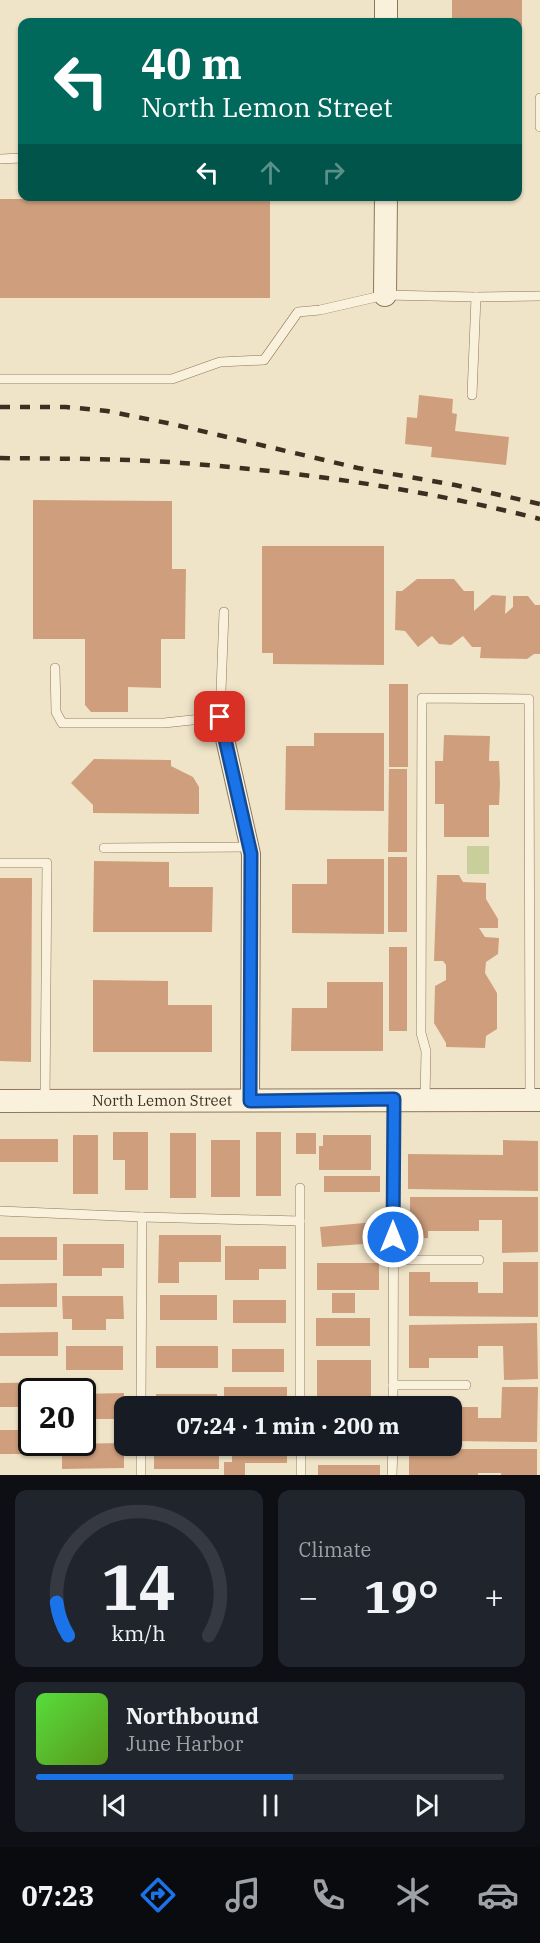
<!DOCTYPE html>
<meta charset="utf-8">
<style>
:root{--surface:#171b24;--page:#20242c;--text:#f1f3f6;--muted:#9ea1a6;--line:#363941;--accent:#1a73e8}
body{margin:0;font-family:"IBM Plex Serif",serif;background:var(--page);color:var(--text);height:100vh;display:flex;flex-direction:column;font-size:22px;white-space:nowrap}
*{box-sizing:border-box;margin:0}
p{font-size:20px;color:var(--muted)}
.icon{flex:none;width:33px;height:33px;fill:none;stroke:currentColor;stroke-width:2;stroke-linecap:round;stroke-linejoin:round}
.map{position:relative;height:1475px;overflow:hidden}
.panel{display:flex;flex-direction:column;gap:15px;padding:15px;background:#0d0f14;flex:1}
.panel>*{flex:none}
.top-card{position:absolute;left:18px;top:18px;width:504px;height:183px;border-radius:12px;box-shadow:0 2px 4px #0004;background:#00695c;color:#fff;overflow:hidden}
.speed{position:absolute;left:18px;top:1378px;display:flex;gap:12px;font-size:30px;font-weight:700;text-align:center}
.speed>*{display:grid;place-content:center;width:78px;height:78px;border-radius:50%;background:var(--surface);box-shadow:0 2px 4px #0004;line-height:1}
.speed .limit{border:3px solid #111;border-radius:9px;background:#fff;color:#111}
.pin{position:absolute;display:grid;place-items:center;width:51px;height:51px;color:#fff;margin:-26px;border-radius:12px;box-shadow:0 3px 9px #0006}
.me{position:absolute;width:66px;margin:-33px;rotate:0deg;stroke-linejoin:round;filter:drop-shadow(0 0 4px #0008)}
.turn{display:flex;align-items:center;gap:21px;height:126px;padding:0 24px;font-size:27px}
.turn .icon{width:78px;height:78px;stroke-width:2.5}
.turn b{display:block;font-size:42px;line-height:51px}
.lanes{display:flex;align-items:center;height:57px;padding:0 24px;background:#0003;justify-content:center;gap:30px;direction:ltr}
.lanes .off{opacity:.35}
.big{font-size:45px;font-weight:700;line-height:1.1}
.panel .card{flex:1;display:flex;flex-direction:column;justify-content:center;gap:9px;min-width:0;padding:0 21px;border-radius:12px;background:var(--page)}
.panel .dial{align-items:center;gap:0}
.dial svg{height:156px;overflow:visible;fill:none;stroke:var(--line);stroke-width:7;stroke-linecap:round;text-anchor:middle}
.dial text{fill:var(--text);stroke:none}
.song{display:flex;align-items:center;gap:18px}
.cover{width:72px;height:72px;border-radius:9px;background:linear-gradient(135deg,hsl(110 70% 55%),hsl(90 70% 35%))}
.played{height:6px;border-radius:3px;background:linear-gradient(90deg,var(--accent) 55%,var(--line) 55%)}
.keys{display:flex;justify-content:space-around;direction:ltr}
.heat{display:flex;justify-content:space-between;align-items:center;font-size:33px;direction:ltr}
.panel .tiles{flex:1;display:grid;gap:15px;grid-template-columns:1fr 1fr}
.card:last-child{grid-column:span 2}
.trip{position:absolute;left:114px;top:1396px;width:348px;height:60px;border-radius:12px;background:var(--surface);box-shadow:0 2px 4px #0004;font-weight:700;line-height:60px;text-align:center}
.menu{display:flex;height:96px;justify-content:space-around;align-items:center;background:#090b0e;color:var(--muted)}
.menu .icon{width:42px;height:42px}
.menu .on{color:var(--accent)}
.menu b{font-size:27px;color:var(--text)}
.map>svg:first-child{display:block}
</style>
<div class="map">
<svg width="540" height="1475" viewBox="0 0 540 1475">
<rect width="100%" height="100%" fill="#f0e4c8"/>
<rect fill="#c9cf9b" x="467" y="846" width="22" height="28"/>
<g fill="#cf9f7d">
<polygon points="452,0 522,0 522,79 518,79 518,22 452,22"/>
<rect x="0" y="199" width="270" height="99"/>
<polygon points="419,395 453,399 452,413 457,414 455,431 509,437 506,465 431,457 432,447 405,444 407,417 417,418"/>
<polygon points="33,500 172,501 172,569 186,569 185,639 161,639 161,688 128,687 128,712 91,712 85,705 85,639 33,639"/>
<polygon points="262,546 384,546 384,665 273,664 273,653 262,653"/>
<polygon points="417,579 454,579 464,591 474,591 474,611 492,595 506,596 505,614 513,607 513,596 528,596 535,605 540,605 540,654 534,654 527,659 480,658 481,647 472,647 463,636 451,645 439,644 432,636 418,647 405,631 395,630 396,591 402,591"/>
<rect x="389" y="684" width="19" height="83"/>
<polygon points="314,733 384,733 384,811 285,810 286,746 314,746"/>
<polygon points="444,735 490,736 489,761 499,761 500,784 499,805 489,805 489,837 444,837 444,804 435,804 435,761 443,761"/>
<polygon points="94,759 171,760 171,766 193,777 199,787 199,814 93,813 93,805 71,783"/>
<polygon points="389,769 407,769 407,852 388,852"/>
<rect x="388" y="857" width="19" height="75"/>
<polygon points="327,859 384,859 384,934 292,933 292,884 327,884"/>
<polygon points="94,861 169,862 169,887 213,887 212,932 93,932"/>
<polygon points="437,875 459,875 463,882 486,883 486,899 498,919 498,928 479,928 485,937 499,938 498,954 486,962 485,973 497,993 497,1029 486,1036 485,1048 446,1047 446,1043 434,1023 435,986 446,980 446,965 443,961 434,961"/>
<polygon points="0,878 32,878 31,1062 0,1061"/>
<rect x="389" y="947" width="18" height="84"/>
<polygon points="93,980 168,981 168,1005 212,1005 212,1052 93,1052"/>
<polygon points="327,982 383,982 383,1051 291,1051 292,1008 327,1008"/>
<polygon points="113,1132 148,1132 148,1190 125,1190 125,1160 113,1160"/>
<rect x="256" y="1132" width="25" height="64"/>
<rect x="170" y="1133" width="26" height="65"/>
<rect x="296" y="1133" width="20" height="21"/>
<rect x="73" y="1135" width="25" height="59"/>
<polygon points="323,1135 371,1135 371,1170 319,1170 319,1146 323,1146"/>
<rect x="0" y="1139" width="58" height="23"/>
<rect x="211" y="1140" width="29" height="57"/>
<polygon points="503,1140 538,1141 538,1191 408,1189 408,1154 503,1155"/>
<rect x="324" y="1176" width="56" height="16"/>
<polygon points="410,1197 538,1197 538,1252 502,1253 502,1220 479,1220 479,1231 428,1231 428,1238 410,1239"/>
<polygon points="375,1222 377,1243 322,1247 320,1227"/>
<polygon points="159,1235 221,1235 221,1262 179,1262 179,1283 158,1283"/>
<rect x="0" y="1237" width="57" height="23"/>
<polygon points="63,1244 124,1244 124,1268 102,1268 102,1276 63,1276"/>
<polygon points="225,1246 286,1246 286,1269 259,1269 259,1280 225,1280"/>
<polygon points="503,1262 538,1262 538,1317 409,1316 409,1272 430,1272 430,1282 478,1282 478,1293 503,1293"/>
<rect x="317" y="1263" width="62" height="27"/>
<polygon points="57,1283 57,1307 0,1307 0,1284"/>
<rect x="332" y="1293" width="23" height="20"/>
<rect x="160" y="1295" width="57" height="25"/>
<polygon points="62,1296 123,1296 124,1319 106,1319 106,1330 72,1330 72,1319 63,1319"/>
<rect x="233" y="1300" width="53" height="23"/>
<rect x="316" y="1318" width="54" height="28"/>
<polygon points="537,1323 538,1379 504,1380 503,1346 478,1346 478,1358 429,1358 429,1368 409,1368 409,1325"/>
<polygon points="58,1332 58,1356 0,1356 0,1333"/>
<rect x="66" y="1346" width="57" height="24"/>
<rect x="156" y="1346" width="62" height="22"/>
<rect x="232" y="1349" width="52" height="23"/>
<rect x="317" y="1360" width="54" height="38"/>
<polygon points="58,1382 58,1392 32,1392 32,1407 0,1407 0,1383"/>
<polygon points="224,1387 287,1387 287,1401 284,1401 284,1407 224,1407"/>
<polygon points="502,1387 538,1387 537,1442 452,1441 452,1407 478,1407 478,1418 501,1418"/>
<polygon points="124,1393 124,1419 82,1419 82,1394"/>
<rect x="156" y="1394" width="61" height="13"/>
<rect x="409" y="1397" width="24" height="10"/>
<polygon points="0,1430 32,1430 32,1443 56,1443 57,1454 0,1454"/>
<polygon points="124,1443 124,1468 62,1469 62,1444"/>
<rect x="154" y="1446" width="65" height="23"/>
<polygon points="232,1446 287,1446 287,1463 245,1463 245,1475 224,1475 224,1462 232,1462"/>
<polygon points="409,1449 537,1449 537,1475 501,1475 501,1473 478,1473 478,1475 409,1475"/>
<rect x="318" y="1465" width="62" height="10"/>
</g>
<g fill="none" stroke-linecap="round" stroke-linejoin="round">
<defs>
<g id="service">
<polyline points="540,98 540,127"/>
<polyline points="0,159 22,158"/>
<polyline points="476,297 540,296"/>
<polyline points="0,379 172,379 220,362 264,360 298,312 320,310 385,295 476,297 472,395"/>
<polyline points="55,668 56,712 62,723 164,723 220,717 224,612"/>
<polyline points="104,848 250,847"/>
<polyline points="0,863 47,863 45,1101"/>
<polyline points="425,1099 426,1051 421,1033 422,698 529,699 530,1100"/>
<polyline points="0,1211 142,1217 300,1221"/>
<polyline points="393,1260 479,1260"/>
<polyline points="393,1385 466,1385"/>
<polyline points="141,1407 142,1217"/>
<polyline points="300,1407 300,1188"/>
<polyline points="393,1407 394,1101"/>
<polyline points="301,1446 301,1475"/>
<polyline points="141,1475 141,1446"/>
<polyline points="392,1475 393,1446"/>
</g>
<polyline id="minor" points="220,717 251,854 250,1101"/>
<g id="tertiary">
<polyline points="386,22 386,0"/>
<polyline points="385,295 386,196"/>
<path id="s1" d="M0 1101 540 1100"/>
</g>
</defs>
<use href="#service" stroke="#8d765c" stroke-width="10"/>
<use href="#minor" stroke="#8d765c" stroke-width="20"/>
<use href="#tertiary" stroke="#8d765c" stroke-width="24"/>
<use href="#service" stroke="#faf1dc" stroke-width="9"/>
<use href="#minor" stroke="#faf1dc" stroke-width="18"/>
<use href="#tertiary" stroke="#faf1dc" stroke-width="22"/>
<g stroke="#3d2e20" stroke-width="4.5" stroke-dasharray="10 10" stroke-linecap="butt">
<polyline points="0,407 66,407 107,411 172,424 358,468 455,485 540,504"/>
<path d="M0 458C60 459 121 458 182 463 303 472 422 489 540 519"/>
</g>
</g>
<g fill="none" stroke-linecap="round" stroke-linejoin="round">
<defs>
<polyline id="route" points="220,717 251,854 250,1101 394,1099 393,1237"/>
</defs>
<use href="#route" stroke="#114b97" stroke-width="15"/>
<use href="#route" stroke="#1a73e8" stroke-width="10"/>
</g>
<g text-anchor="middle" stroke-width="6" stroke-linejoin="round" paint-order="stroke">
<g font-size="15" fill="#3d2e20" stroke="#f7eed8">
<text dy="5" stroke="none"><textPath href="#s1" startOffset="162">North Lemon Street</textPath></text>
</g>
</g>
</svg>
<div class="speed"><div class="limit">20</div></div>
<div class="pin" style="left:220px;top:717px;background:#d93025"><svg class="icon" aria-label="arrive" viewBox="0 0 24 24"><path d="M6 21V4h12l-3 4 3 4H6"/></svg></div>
<svg class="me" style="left:393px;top:1237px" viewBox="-20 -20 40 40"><circle r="17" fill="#1a73e8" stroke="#fff" stroke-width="3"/><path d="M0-11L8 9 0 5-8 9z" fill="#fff"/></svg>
<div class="trip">07:24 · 1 min · 200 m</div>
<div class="top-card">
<div class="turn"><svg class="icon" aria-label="left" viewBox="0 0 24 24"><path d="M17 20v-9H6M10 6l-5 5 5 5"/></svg><div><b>40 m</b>North Lemon Street</div></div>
<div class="lanes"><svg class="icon" aria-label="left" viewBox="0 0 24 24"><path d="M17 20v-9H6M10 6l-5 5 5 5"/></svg><svg class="icon off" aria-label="ahead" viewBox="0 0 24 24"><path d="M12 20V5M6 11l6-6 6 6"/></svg><svg class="icon off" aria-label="right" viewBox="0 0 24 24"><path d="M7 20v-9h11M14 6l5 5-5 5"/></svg></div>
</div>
</div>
<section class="panel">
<div class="tiles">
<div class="card dial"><svg viewBox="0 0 100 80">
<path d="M14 69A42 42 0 1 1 86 69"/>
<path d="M14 69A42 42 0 0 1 8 52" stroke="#1a73e8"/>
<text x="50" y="56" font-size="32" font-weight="700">14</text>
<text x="50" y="72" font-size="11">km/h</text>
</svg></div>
<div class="card"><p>Climate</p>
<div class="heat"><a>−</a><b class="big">19°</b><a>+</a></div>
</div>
<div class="card">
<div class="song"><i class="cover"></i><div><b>Northbound</b><p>June Harbor</p></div></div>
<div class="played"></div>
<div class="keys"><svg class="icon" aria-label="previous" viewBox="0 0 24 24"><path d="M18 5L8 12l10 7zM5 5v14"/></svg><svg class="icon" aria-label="pause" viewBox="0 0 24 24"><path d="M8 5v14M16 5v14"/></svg><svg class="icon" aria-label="next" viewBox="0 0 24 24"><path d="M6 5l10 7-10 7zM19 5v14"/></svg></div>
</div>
</div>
</section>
<nav class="menu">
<b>07:23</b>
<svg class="icon on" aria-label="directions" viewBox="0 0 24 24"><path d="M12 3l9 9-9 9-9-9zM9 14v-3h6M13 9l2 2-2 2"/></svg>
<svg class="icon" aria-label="music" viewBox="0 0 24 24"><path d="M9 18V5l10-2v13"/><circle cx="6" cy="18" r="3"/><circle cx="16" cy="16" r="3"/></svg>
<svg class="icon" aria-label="phone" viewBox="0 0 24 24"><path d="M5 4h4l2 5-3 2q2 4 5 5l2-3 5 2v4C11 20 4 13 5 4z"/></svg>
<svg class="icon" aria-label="climate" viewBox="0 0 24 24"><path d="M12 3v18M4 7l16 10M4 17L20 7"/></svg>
<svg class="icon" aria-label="car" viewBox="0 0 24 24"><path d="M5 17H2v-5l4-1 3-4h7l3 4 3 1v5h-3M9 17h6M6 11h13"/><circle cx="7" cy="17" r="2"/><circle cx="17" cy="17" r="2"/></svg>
</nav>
